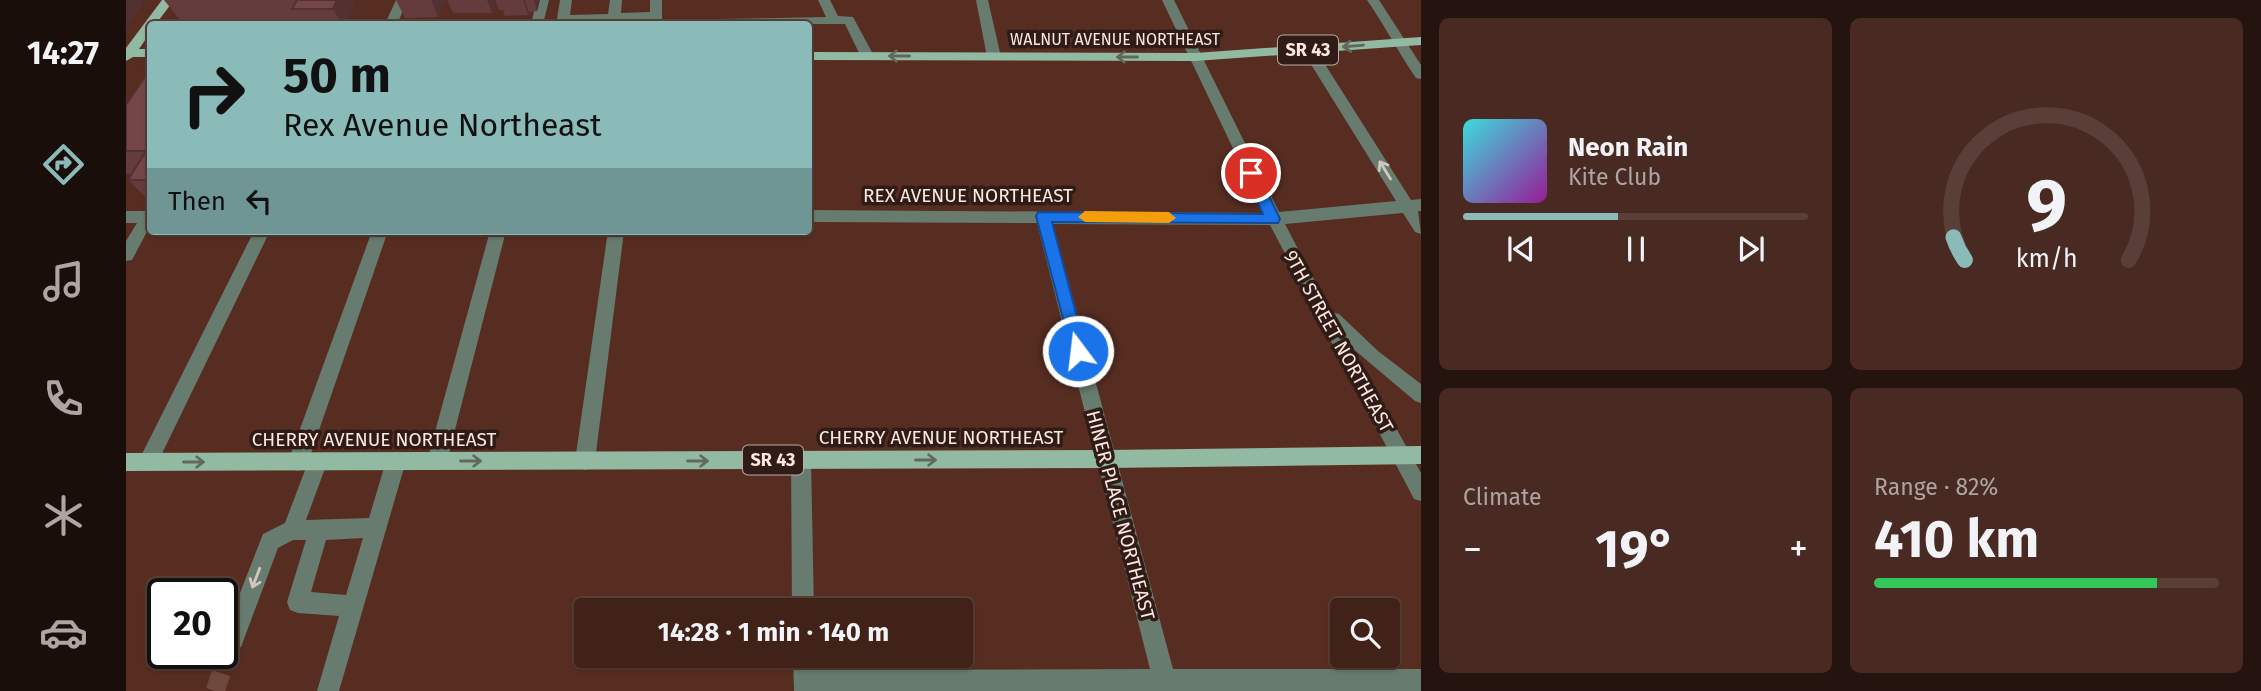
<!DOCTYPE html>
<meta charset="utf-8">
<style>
:root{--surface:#412219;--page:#482a22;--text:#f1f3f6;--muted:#aea4a2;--line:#5a3f38;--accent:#8bbbb9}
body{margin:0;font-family:"Fira Sans",sans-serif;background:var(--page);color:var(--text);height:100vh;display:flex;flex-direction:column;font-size:26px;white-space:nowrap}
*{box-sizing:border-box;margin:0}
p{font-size:23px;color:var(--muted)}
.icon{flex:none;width:38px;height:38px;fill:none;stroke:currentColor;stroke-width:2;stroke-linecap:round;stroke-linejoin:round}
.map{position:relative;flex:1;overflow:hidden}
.side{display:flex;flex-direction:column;gap:18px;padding:18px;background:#24130e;width:840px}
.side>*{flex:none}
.guide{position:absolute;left:21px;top:21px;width:665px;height:214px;border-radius:7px;box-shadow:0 2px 5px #0004,0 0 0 2px var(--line);background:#8bbbb9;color:#111;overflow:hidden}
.buttons{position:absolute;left:1204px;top:598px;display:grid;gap:14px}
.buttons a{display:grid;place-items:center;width:70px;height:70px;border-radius:7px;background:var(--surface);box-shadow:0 2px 5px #0004,0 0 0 2px var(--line);font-size:35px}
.speed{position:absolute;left:21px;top:578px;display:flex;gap:14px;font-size:35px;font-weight:700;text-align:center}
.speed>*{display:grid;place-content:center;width:91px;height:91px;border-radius:50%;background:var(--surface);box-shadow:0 2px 5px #0004,0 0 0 2px var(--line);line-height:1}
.speed .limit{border:4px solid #111;border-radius:10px;background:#fff;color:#111}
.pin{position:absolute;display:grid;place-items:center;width:60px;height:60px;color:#fff;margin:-30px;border:4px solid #fff;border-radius:50%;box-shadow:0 2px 7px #0007}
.me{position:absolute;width:77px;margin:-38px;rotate:345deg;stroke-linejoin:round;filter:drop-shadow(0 0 5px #0008)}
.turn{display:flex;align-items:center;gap:24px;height:147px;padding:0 21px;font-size:32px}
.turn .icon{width:91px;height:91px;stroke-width:2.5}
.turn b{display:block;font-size:49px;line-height:60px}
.then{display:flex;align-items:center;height:66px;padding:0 21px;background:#0003;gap:14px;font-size:26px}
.big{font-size:52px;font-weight:700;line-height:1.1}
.side .widget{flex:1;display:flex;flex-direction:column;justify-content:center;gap:10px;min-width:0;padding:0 24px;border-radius:10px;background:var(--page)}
.side .dial{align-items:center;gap:0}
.dial svg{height:182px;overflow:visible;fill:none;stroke:var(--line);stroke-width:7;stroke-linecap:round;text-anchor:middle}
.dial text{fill:var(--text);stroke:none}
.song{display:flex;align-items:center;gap:21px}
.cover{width:84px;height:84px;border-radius:10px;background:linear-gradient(135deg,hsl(180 70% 55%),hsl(300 70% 35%))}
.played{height:7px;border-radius:4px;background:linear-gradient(90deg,var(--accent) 45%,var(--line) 45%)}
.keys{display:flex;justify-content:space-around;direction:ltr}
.heat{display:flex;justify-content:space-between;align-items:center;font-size:38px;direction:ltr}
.charge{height:10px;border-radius:5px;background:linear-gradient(90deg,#34c759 82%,var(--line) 0)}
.side .tiles{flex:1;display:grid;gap:18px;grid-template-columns:repeat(2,1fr)}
.trip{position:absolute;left:448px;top:598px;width:399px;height:70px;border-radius:7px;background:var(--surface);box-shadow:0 2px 5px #0004,0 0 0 2px var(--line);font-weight:700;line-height:70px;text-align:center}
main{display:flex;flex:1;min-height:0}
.tab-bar{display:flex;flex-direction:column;width:126px;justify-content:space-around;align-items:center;background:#1a0e0a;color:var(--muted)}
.tab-bar .icon{width:49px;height:49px}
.tab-bar .active{color:var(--accent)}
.tab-bar b{font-size:32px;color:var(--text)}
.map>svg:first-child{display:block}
</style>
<main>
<nav class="tab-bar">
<b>14:27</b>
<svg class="icon active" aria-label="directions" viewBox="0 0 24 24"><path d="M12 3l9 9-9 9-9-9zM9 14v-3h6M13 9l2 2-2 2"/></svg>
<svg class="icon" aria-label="music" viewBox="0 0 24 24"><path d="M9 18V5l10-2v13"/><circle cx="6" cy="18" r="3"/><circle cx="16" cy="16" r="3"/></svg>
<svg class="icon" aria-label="phone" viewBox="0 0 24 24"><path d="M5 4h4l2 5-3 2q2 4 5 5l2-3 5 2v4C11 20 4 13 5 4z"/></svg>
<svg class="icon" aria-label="climate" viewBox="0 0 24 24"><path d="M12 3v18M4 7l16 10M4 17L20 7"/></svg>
<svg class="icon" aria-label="car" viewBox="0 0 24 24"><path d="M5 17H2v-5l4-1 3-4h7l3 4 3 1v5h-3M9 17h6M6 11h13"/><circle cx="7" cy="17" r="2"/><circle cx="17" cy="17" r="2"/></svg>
</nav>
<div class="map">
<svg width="1295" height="691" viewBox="0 0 1295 691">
<rect width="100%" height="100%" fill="#572d21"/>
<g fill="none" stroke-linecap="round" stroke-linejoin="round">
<polyline stroke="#70493e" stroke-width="19" stroke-dasharray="19 10" stroke-linecap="butt" points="89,691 107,639"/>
<g fill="#677b6e" fill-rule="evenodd">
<polygon points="270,0 282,0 271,24 259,24"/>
<polygon points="411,0 423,0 417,24 405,24"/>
<polygon points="434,0 446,0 444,15 482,14 484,0 496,0 495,13 524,12 524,0 536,0 536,20 700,17 692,0 704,0 712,16 727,17 748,56 746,59 736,59 719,24 524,24 524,20 437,23 431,19"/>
<polygon points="850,0 862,0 875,57 873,60 863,60 861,57"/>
<polygon points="1036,0 1048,0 1153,212 1270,201 1176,50 1183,46 1188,47 1285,200 1295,199 1295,211 1292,211 1295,234 1289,232 1277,213 1159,224 1205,312 1213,314 1252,351 1295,384 1295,403 1289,401 1225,347 1295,473 1295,501 1288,499 1144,225 927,224 1047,669 1295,669 1295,691 668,691 667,656 689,656 690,670 1024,669 911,223 682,222 682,210 1138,213"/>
<path d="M1241 0H1253L1295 65V79L1290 78C1272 52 1259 26 1241 0Z"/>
<polygon points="0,211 24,211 24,226 6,260 0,261 0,241 11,223 0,223"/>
<polygon points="128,231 144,231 29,468 22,471 15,468 12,462 15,456"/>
<polygon points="246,231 262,231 182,462 179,468 172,471 165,468 162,462"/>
<polygon points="364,231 380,231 321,461 318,467 311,470 304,467 301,461"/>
<polygon points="482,231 498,231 469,461 466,467 459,470 452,467 449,461"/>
<polygon points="675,451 682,454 685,460 688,611 666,611 665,460 668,454"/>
<path d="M270 452 277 455 280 461 213 691H191L213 616 172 613 164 610 161 602 180 540H167L152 548 115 647 107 650 99 647 96 639 137 534 159 523 184 457 191 454 198 457 201 463 180 520 243 518 260 461 263 455ZM237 538 220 595 185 592 200 540Z"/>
</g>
<g fill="#92b9a1" fill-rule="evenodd">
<polygon points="36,0 48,0 30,24 24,24 24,33 13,49 24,49 24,57 7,57 0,61 0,48"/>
<polygon points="1295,37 1295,45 1069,61 682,60 682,52 1069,53"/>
<polygon points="1295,446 1295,464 980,468 0,471 0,453 980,450"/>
</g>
</g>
<g fill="#653c3e">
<polygon points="38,0 230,0 219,24 175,24 174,22 55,21"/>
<polygon points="270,0 319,0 312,17 279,18"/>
<polygon points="321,0 414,0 411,11 403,12 402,15 379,16 377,10 373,10 370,2 366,13 327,13"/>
<polygon points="24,69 24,201 2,180 6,174 0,174 0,105"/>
</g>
<g fill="#523132">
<polygon points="0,0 15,0 18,3 0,27"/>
<polygon points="211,0 230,0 219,24 216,24 207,9"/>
<polygon points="305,0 319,0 312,17"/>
<polygon points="361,0 370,0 370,2 366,13"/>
<polygon points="397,0 399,0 403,12 402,15"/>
<polygon points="408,0 414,0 411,11"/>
</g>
<g fill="#754648" stroke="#523132" stroke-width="2">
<polygon points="171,0 211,0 207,9 166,9"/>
<polygon points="24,69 24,180 2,180 20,151 0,151 0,105"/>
</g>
<defs><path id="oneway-shaft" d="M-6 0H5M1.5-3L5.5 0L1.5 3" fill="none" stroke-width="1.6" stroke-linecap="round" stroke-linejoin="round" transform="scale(1.75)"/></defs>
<g stroke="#606a5c">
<use href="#oneway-shaft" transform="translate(1227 46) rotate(175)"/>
<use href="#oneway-shaft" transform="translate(773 56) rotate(-180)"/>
<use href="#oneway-shaft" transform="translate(1001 57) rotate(-180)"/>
<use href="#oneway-shaft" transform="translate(800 460)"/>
<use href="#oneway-shaft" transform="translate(345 461)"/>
<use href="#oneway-shaft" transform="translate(572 461)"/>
<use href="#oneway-shaft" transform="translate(68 462)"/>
</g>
<g stroke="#d1c7be">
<use href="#oneway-shaft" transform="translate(1259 170) rotate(-122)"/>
<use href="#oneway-shaft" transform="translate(130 578) rotate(111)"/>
</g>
<polygon fill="#1a73e8" stroke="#114b97" stroke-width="2" points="1125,168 1132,173 1154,219 1152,223 926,222 960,351 958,356 947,356 910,216 912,212 1137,214 1118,173"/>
<polygon fill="#f59e0b" points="959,211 1043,212 1050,218 1043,223 959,222 952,217"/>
<g text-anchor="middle" stroke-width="7" stroke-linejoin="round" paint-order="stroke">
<g font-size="16" fill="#fee7e1" stroke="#2f1c16">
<text x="989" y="45">WALNUT AVENUE NORTHEAST</text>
</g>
<g fill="#2f1c16" stroke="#c0aaa4" stroke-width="2">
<rect x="1152" y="35.5" width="60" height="29" rx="5"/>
<rect x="617" y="445.5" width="60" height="29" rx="5"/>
</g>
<g font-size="18" font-weight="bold" fill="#fee7e1">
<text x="1182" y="56">SR 43</text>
<text x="647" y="466">SR 43</text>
</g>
<g font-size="19" fill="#fee7e1" stroke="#2f1c16">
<text x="842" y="202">REX AVENUE NORTHEAST</text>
<text transform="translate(1213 341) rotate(61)" y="7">9TH STREET NORTHEAST</text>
<text x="815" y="444">CHERRY AVENUE NORTHEAST</text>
<text x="248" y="446">CHERRY AVENUE NORTHEAST</text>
<text transform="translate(995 515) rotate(75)" y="7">HINER PLACE NORTHEAST</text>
</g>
</g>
</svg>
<div class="buttons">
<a><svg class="icon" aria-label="search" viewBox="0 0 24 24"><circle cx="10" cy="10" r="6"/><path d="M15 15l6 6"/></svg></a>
</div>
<div class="speed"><div class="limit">20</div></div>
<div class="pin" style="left:1125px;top:173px;background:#d93025"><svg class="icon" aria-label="arrive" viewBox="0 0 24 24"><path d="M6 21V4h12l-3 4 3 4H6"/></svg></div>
<svg class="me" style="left:952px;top:351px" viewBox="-20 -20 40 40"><circle r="17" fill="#1a73e8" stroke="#fff" stroke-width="3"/><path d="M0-11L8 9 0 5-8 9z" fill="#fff"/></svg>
<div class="trip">14:28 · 1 min · 140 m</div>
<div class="guide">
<div class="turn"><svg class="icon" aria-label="right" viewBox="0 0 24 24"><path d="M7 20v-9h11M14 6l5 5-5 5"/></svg><div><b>50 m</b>Rex Avenue Northeast</div></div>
<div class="then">Then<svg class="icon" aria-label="left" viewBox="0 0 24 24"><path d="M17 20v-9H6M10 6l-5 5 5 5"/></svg></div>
</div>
</div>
<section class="side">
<div class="tiles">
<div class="widget">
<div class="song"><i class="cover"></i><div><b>Neon Rain</b><p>Kite Club</p></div></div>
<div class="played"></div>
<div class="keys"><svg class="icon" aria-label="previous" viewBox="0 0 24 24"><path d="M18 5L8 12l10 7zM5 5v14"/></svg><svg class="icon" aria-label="pause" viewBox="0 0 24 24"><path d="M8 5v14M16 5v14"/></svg><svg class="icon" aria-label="next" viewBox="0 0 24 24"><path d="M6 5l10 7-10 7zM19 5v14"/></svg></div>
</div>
<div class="widget dial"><svg viewBox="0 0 100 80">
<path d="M14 69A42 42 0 1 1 86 69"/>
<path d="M14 69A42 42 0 0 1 9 59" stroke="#8bbbb9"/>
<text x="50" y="56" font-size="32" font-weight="700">9</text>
<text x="50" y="72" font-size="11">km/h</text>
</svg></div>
<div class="widget"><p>Climate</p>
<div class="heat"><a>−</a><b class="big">19°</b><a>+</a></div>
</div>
<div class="widget"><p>Range · 82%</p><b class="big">410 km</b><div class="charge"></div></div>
</div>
</section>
</main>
